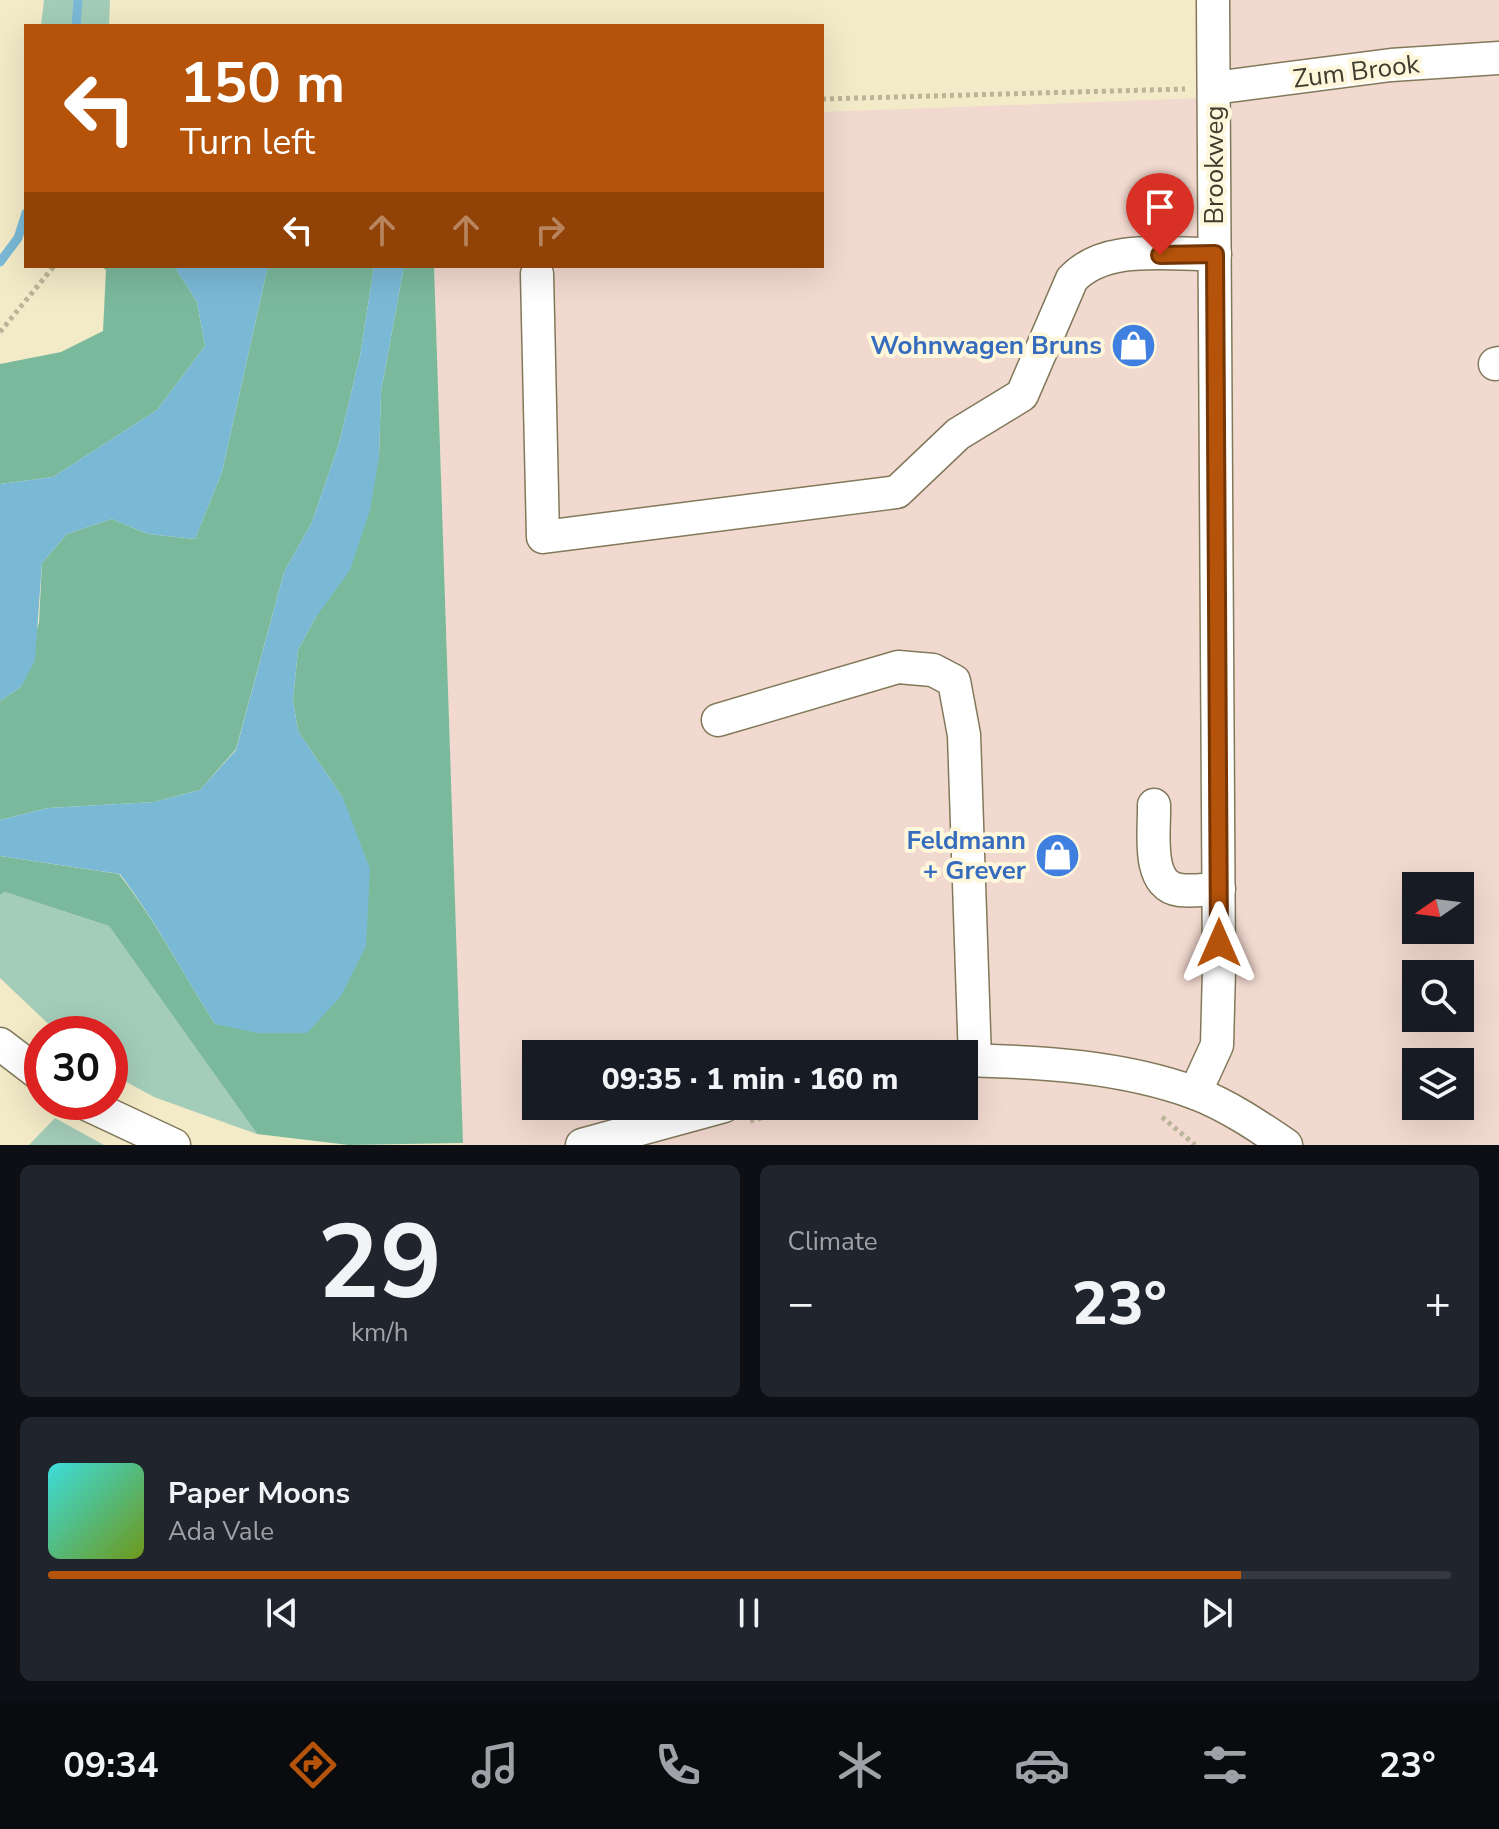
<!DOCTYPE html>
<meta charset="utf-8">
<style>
:root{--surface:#171b24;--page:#20242c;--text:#f1f3f6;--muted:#9ea1a6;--line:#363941;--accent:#b45309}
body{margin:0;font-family:"Nunito Sans",sans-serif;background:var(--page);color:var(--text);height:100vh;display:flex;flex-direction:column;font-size:30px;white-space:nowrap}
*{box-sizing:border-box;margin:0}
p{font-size:26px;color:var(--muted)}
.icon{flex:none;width:44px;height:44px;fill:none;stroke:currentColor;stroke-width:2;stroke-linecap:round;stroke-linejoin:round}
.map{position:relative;height:1145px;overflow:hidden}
.sheet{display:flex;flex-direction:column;gap:20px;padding:20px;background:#0d0f14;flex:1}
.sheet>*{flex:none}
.banner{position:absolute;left:24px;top:24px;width:800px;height:244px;border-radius:0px;box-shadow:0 8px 32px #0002;background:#b45309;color:#fff;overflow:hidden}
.needle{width:52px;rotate:256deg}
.buttons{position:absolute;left:1402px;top:872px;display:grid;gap:16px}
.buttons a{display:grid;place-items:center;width:72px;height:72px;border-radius:0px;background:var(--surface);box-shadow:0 8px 32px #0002;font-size:40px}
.speed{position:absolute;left:24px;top:1016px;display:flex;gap:16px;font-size:40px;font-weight:700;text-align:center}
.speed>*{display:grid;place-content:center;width:104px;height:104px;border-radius:50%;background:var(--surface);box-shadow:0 8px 32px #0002;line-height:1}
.speed .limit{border:12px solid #d22;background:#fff;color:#111}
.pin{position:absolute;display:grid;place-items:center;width:68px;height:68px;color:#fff;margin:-82px -34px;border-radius:50% 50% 50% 0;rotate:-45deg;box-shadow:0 0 8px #0007}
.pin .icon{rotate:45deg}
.me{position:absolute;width:88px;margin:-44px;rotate:0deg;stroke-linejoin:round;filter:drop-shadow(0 0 6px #0008)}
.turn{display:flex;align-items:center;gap:28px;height:168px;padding:0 24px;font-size:36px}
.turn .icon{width:104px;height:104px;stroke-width:2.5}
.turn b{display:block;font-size:56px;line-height:68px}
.lanes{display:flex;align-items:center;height:76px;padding:0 24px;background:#0003;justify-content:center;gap:40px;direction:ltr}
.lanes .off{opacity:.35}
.big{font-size:60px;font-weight:800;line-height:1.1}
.sheet .card{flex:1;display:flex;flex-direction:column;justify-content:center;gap:12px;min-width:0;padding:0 28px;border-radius:12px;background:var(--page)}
.sheet .dial{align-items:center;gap:0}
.dial b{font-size:104px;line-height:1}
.song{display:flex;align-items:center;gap:24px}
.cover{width:96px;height:96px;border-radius:12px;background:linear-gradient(135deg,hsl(180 70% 55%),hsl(80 70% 35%))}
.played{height:8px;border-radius:4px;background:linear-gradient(90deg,var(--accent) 85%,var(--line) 85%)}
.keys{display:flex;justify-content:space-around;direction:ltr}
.heat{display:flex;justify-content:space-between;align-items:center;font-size:44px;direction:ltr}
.sheet .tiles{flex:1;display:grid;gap:20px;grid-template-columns:1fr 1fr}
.card:last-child{grid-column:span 2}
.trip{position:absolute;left:522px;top:1040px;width:456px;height:80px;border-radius:0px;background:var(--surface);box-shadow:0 8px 32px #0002;font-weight:800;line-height:80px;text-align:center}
.dock{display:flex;height:128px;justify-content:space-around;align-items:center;background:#090b0e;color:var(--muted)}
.dock .icon{width:56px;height:56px}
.dock .current{color:var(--accent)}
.dock b{font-size:36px;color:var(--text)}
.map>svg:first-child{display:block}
</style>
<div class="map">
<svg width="1499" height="1145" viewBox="0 0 1499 1145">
<rect width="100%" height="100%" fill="#f3eac7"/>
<path fill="#f2d9d0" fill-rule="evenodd" d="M1230 0H1499V1145H463L434 266H822V112L1231 97ZM1416 886H1460V930H1416ZM1416 974H1460V1018H1416ZM536 1054H964V1106H536ZM1416 1062H1460V1106H1416Z"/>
<g fill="#a3cdb9">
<polygon points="44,0 110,0 109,26 41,26"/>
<polygon points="5,892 109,926 257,1134 154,1097 110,1073 110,1034 59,1034 0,978 0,895"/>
<polygon points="55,1118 104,1145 29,1145"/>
</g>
<g fill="#7bb99d">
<polygon points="101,266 174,266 197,302 205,346 157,410 53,477 0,484 0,364 61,352 103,331 106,270"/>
<polygon points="268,266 374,266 360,356 339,443 312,522 284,572 236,749 200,790 154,802 48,808 0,820 0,701 21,687 39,622 42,563 67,534 112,519 148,534 195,539 222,472"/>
<path d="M404 266H434L463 1143 349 1145 257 1134 109 926 5 892 0 895V856L119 874C156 921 183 974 215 1024L343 798 298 731 293 700 298 650 316 617 379 456 381 392Z"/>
</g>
<g fill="#7ab9d6">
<polygon points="174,266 268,266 222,472 195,539 148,534 112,519 67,534 42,563 35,660 21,687 0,701 0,484 53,477 157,410 205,346 197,302"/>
<path d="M374 266H404L381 392 379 456 370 510 350 570 316 617 298 650 293 700 298 731 343 798 370 869 366 946 341 996 307 1033H258L215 1024C183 974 156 921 120 874L0 856V820L48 808 154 802 200 790 236 750 284 572 312 522 339 443 360 356Z"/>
</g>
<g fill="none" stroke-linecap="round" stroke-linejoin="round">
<g stroke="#7ab9d6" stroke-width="9">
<polyline points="76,26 78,0"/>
<polyline points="0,262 18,238 26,213"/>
</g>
<defs>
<g id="minor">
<polyline points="1214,88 1391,65 1499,58"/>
<path d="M537 274 543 537 897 492 958 434 1022 395 1072 279C1106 243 1168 255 1215 254"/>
<polyline points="1495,364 1499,363"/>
<polyline points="718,720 898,667 933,670 954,681 964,735 975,1060"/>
<path d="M1154 805C1155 829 1145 886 1180 890 1192 892 1206 889 1219 889"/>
<polyline points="0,1044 42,1076"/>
<path d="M964 1060C1040 1062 1122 1066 1195 1093 1227 1105 1258 1126 1286 1145"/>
<polyline points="1195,1093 1217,1045 1219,970 1213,0"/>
<polyline points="82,1102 174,1145"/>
<polyline points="582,1145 724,1106"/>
</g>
</defs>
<use href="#minor" stroke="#82795a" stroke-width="35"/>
<g stroke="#bcb498" stroke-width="5" stroke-dasharray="4 4" stroke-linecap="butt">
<polyline points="822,99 1185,89"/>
<polyline points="0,332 54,266"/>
<polyline points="1162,1117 1195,1145"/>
<polyline points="750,1121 807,1106"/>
</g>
<use href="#minor" stroke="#fff" stroke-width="32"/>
</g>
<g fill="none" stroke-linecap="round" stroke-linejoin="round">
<defs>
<polyline id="route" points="1160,255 1215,254 1219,943"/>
</defs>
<use href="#route" stroke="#753606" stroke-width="20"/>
<use href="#route" stroke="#b45309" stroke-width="14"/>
</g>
<defs>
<symbol id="shop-disc" viewBox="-11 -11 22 22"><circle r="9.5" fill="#3f7fe0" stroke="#fef7db"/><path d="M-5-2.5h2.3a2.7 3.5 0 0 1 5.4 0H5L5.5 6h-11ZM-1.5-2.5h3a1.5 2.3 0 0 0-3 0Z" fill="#fff"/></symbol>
</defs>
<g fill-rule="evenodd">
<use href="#shop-disc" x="1108" y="320" width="51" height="51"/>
<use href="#shop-disc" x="1032" y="830" width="51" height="51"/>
</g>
<g text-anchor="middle" stroke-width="8" stroke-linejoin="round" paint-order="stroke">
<g font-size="26" fill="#3f3c2e" stroke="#fef7db">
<text transform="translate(1356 71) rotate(-7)" y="9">Zum Brook</text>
<text transform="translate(1214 165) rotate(-90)" y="9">Brookweg</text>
</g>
<g font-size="26" font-weight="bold" fill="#366cbe" stroke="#fef7db" text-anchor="end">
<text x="1102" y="354">Wohnwagen Bruns</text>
<text x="1026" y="849">Feldmann<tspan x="1026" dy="30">+ Grever</tspan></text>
</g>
</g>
</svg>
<div class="buttons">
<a><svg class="needle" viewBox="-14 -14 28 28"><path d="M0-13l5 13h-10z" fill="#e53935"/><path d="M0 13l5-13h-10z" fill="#9ea1a6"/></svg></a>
<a><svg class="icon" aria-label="search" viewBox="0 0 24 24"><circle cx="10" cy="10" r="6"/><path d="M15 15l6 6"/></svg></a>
<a><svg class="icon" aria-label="layers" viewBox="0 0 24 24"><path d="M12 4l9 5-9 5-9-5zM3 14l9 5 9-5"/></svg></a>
</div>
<div class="speed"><div class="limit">30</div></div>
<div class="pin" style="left:1160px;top:255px;background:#d93025"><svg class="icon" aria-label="arrive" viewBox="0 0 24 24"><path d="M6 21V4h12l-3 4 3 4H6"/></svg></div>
<svg class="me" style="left:1219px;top:943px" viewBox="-20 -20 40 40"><path d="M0-17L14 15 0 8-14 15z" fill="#b45309" stroke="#fff" stroke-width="4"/></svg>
<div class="trip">09:35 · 1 min · 160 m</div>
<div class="banner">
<div class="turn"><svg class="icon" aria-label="left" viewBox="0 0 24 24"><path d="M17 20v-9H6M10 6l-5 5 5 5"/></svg><div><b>150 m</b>Turn left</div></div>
<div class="lanes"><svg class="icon" aria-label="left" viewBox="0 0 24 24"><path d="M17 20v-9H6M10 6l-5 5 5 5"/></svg><svg class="icon off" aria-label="ahead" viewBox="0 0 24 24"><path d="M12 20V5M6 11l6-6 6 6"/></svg><svg class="icon off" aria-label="ahead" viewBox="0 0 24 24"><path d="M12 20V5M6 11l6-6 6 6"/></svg><svg class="icon off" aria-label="right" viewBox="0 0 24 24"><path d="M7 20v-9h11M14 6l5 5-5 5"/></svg></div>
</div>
</div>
<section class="sheet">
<div class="tiles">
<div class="card dial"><b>29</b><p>km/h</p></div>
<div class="card"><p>Climate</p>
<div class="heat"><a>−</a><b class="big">23°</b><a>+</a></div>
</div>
<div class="card">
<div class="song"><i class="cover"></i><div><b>Paper Moons</b><p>Ada Vale</p></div></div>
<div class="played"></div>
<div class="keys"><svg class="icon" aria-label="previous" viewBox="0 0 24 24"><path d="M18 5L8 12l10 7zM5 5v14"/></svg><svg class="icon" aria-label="pause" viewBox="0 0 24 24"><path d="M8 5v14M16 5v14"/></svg><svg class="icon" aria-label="next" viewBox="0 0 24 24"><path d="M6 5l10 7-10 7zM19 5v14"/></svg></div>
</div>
</div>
</section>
<nav class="dock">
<b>09:34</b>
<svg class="icon current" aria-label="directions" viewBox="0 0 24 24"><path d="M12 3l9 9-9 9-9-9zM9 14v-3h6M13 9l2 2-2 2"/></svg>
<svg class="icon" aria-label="music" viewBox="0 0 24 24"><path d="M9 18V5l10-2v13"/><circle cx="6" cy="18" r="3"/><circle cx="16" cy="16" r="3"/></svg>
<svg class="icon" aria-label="phone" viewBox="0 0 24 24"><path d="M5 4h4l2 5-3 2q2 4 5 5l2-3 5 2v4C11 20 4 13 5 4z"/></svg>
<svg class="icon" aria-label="climate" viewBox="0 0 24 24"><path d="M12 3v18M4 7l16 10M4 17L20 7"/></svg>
<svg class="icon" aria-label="car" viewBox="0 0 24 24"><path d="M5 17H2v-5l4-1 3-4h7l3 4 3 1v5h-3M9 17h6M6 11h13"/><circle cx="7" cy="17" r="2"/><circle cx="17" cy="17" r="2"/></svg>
<svg class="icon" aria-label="filters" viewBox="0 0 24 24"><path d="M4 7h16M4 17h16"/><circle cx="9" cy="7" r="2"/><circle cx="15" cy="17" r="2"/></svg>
<b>23°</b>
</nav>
